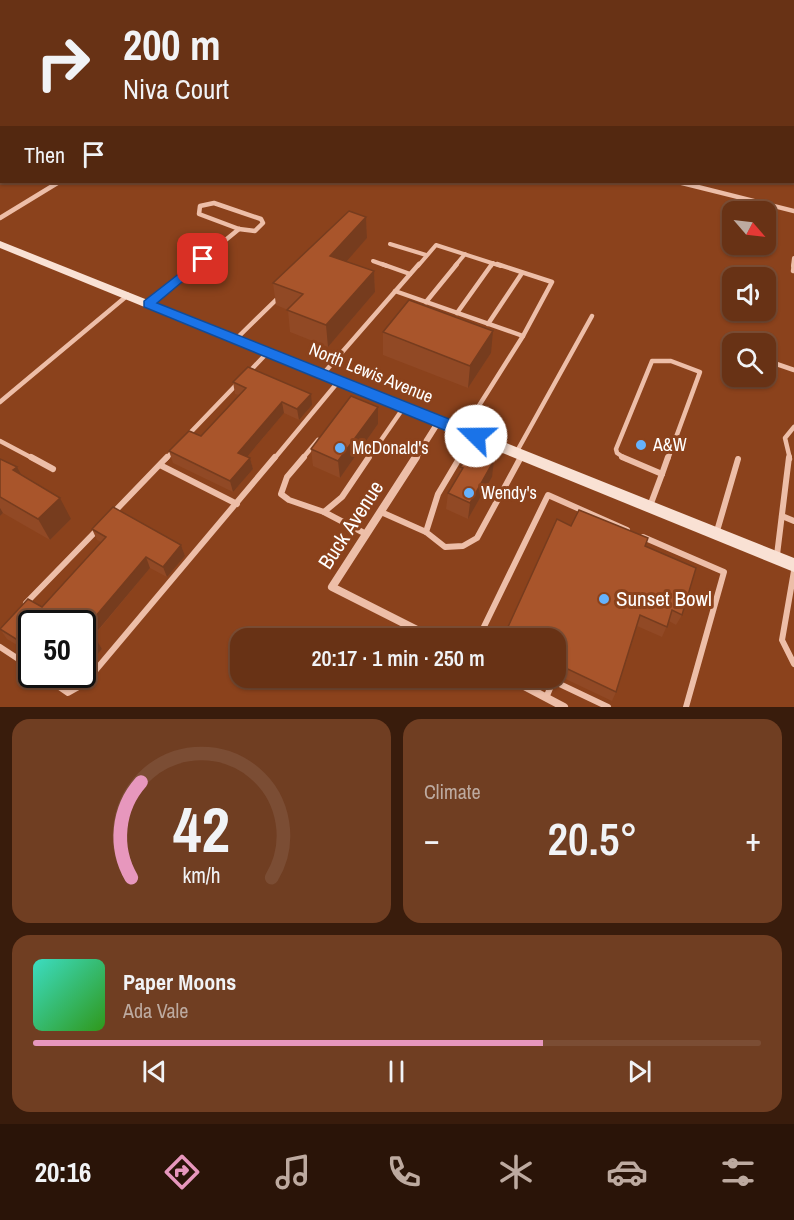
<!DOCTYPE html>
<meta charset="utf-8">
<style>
:root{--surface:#683215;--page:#703e22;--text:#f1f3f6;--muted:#bdaaa0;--line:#7b4d34;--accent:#e797bd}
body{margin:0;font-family:"Archivo Narrow",sans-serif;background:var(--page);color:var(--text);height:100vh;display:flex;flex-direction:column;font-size:22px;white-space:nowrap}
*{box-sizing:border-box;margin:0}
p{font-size:20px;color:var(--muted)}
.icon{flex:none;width:33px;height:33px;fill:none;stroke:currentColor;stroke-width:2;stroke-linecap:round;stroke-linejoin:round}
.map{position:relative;height:707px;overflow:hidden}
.sheet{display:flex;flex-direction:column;gap:12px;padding:12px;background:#391c0c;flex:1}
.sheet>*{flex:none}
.hud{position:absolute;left:0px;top:0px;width:795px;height:183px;box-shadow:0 2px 4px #0004,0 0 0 2px var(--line);background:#683215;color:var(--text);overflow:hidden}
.needle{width:39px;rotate:118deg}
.fabs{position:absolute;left:722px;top:201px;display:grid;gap:12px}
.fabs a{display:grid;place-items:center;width:54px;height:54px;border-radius:12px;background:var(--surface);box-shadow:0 2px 4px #0004,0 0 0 2px var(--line);font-size:30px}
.speed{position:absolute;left:18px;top:610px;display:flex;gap:12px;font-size:30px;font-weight:700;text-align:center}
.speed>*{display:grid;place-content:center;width:78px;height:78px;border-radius:50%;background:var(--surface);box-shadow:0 2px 4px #0004,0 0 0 2px var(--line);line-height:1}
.speed .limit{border:3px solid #111;border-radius:9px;background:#fff;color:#111}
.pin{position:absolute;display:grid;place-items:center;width:51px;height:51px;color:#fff;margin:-26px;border-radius:12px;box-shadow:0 3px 9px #0006}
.me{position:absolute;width:66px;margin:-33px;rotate:292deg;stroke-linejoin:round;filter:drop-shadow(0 0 4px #0008)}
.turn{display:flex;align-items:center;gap:21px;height:126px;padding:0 24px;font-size:27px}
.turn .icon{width:78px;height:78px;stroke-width:2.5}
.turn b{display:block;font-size:42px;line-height:51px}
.then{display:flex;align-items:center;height:57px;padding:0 24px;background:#0003;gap:12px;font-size:22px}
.big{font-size:45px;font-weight:600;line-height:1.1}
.sheet .tile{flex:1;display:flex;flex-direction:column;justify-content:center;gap:9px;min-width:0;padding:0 21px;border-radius:18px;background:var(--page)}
.sheet .dial{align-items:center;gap:0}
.dial svg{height:156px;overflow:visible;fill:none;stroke:var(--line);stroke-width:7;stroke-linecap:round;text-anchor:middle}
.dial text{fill:var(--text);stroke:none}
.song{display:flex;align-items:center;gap:18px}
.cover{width:72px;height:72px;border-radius:9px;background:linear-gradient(135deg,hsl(170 70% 55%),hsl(110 70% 35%))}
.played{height:6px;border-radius:3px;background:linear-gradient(90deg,var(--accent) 70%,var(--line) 70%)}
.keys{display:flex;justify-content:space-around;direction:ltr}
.heat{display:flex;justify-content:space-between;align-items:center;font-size:33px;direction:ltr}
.sheet .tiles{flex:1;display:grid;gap:12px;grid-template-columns:1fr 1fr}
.tile:last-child{grid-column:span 2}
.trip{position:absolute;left:230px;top:628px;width:336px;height:60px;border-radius:18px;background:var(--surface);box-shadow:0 2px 4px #0004,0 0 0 2px var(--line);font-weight:600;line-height:60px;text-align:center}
.dock{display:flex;height:96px;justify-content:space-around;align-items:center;background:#2a1408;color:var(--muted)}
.dock .icon{width:42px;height:42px}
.dock .on{color:var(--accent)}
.dock b{font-size:27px;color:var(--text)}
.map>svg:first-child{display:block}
</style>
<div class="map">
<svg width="794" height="707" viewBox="0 0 794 707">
<rect width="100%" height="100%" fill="#8b421c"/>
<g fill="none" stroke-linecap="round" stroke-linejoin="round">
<g stroke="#edbea8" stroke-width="3">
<polyline points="27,1 30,0"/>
<polyline points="3,2 6,0"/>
<polyline points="243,2 246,0"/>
</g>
<g stroke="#edbea8" stroke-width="4">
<polyline points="390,244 426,255"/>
<polyline points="373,261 387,266"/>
<polyline points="418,266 436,245 501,266"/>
<polyline points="455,266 465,254"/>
<polyline points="491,266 493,263"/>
<polyline points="793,266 794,258"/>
</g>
<g stroke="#edbea8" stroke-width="4.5">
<polyline points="382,264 410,274"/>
<polyline points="793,271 794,264"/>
<polyline points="395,291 523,336"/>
<polyline points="426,302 457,264"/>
<polyline points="457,313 492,264"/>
<polyline points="488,324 522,273"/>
<polyline points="236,339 279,297"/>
<polyline points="765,360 794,370"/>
<polyline points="249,372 268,352"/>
<polyline points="323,374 419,264"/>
<polyline points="0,402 128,295"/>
<polyline points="463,431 523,336 552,282 497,264"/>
<polyline points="189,434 237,384"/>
<polyline points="0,441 34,459"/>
<polyline points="516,453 592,316"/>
<polyline points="166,459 173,451"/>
<polyline points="274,459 338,382"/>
<polyline points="302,459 318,440"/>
<polyline points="368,459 404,407"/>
<polyline points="459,459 476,436"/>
<polyline points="521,459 522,456"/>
<polyline points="626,459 617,453 616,449 652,361 671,361 700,372 668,459"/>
<polyline points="790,459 785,438 794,427"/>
</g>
<g stroke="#edbea8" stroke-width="6">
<polyline points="31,457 53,469"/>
<polyline points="304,457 287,477 281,494 289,500 324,512 342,497 369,457"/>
<polyline points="460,457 438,494 426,532 445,547 463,546 477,538 521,457"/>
<polyline points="622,457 662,474"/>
<polyline points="160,465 237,504"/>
<polyline points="662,474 668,457"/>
<polyline points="650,506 662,474"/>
<polyline points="114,512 167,457"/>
<polyline points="324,512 366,534"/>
<polyline points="381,512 426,532"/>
<polyline points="782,516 794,521"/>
<polyline points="717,531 738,459"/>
<polyline points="643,537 724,572 686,707"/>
<polyline points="777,555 789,457"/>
<polyline points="794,571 782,640 794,664"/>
<polyline points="26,603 98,529"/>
<polyline points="478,639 548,495 627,530"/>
<polyline points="0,647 32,668"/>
<polyline points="42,675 68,693 84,684 275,457"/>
<polyline points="547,678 608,707"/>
<polyline points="546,698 553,681"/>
</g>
<g stroke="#edbea8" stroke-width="4">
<polyline points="308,0 315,2"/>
<polyline points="73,2 76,0"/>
<polyline points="190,2 193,0"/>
<polyline points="379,2 382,0"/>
<polyline points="476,2 478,0"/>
<polyline points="566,2 568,0"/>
</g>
<g stroke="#edbea8" stroke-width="4.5">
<polyline points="678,182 794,211"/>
<polygon points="214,203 261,219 263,223 255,231 239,229 199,214 200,206"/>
<polyline points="0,218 59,182"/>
<polyline points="194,266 239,229"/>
</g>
<g stroke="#edbea8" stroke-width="6">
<polyline points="148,304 196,264"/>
<polyline points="415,459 439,421"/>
</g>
<g stroke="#edbea8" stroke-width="8">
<polyline points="416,457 332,587 435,639"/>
<polyline points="509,678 564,707"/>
</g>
<polygon fill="#f9e1d4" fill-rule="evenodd" points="0,241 794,558 794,572 0,248"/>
</g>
<g fill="#914925">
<polygon points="366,217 367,238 346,261 374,271 375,292 328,347 290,332 288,310 276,305 273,283"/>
<polygon points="383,332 491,353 468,388 383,355"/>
<polygon points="233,382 312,405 299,420 284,413 247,457 250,458 253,469 233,492 173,463 169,451 201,436 239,395 235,394"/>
<polygon points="378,407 378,424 340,478 313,466 311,449"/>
<polygon points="0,459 21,475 71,519 50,540 3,513 0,516"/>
<polygon points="460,467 492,477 468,519 446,509 448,493 460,473"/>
<polygon points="571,526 645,546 682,615 676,625 669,621 662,637 637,626 616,692 612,701 555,674 555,639 503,639"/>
<polygon points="92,529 181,545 185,556 167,577 150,568 93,637 96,639 102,649 82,671 82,624 32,624 32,654 7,639 0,629 42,607 101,542 97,540"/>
<polygon points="63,675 79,675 73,682"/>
</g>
<g fill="#763c1e">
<polygon points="366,217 367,238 332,278 330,256"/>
<polygon points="374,271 375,292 328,347 326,325"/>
<polygon points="493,331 491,353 468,388 470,366"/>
<polygon points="311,394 312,405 299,420 297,409"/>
<polygon points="282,402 284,413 241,464 238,453"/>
<polygon points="378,407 378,424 340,478 338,461"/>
<polygon points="250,458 253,469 233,492 230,481"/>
<polygon points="494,460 492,477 468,519 470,503"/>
<polygon points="17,467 29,489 13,470"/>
<polygon points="60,498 71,519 50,540 38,519"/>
<polygon points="0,508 3,513 0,516"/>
<polygon points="181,545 185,556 167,577 163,567"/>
<polygon points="146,557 150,568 89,641 83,631"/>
<polygon points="96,639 102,649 82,671 82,654"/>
<polygon points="69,675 79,675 73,682"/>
</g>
<g fill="#a9552b" stroke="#763c1e" stroke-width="1.5">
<polygon points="349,211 366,217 330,256 374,271 326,325 287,310 303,294 273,283"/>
<polygon points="409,300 493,331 470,366 383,332"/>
<polygon points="248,367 311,394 297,409 282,402 238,453 250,458 230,481 169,451 189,431 201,436 246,388 233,382"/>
<polygon points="351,396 378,407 338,461 311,449"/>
<polygon points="472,451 494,460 470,503 448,493 463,468 460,467"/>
<polygon points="0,459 17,467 13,470 60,498 38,519 0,497"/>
<polygon points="113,507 181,545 163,567 146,557 83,631 96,639 82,654 82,624 32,624 32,649 0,629 28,599 42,607 106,537 92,529"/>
<polygon points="579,510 648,538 645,546 696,568 682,615 672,610 667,627 640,615 616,692 555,663 555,639 506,639 503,638 557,519 571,526"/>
</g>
<polygon fill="#1a73e8" stroke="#114b97" stroke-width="1.5" points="203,255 209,259 207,261 157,303 482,432 484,436 482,441 471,441 144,307 144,301"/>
<g fill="#65b2fd" stroke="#8b421c" stroke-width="2">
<circle cx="641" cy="445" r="6"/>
<circle cx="340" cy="448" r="6"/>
<circle cx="469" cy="493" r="6"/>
<circle cx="604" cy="599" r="6"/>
</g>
<g text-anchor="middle" stroke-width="6" stroke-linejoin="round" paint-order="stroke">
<g font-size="18" fill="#fff" stroke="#8b421c">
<text transform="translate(371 373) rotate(22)" y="6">North Lewis Avenue</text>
</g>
<g font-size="18" fill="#fff" stroke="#8b421c" text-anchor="start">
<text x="653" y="451">A&amp;W</text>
<text x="352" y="454">McDonald's</text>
<text x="481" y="499">Wendy's</text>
</g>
<g font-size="21" fill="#fff" stroke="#8b421c">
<text transform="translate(351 525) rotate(-57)" y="7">Buck Avenue</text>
</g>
<g font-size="21" fill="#fff" stroke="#8b421c" text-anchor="start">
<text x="616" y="606">Sunset Bowl</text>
</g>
</g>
</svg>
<div class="fabs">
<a><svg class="needle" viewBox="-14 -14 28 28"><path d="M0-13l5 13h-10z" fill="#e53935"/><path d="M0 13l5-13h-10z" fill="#bdaaa0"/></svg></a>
<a><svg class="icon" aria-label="sound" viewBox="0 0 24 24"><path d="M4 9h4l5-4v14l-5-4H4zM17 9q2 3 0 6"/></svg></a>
<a><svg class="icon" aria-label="search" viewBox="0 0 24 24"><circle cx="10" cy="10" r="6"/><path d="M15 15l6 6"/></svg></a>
</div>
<div class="speed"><div class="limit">50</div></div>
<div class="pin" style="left:203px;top:259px;background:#d93025"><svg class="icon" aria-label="arrive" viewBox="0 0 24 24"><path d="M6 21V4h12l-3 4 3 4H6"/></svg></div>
<svg class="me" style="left:476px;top:436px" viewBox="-20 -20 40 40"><circle r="19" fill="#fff"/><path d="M0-13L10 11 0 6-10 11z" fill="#1a73e8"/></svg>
<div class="trip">20:17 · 1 min · 250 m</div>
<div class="hud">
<div class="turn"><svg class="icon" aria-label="right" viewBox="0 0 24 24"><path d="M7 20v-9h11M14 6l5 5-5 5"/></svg><div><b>200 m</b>Niva Court</div></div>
<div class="then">Then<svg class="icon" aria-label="arrive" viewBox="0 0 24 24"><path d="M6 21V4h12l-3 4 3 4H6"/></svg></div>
</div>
</div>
<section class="sheet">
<div class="tiles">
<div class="tile dial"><svg viewBox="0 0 100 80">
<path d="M14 69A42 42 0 1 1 86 69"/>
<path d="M14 69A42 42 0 0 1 19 20" stroke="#e797bd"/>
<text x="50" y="56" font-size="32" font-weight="700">42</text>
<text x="50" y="72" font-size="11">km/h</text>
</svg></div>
<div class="tile"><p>Climate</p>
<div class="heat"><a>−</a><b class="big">20.5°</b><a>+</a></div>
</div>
<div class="tile">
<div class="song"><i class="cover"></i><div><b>Paper Moons</b><p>Ada Vale</p></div></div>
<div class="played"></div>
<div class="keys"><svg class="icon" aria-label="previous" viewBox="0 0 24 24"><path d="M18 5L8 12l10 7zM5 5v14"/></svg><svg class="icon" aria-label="pause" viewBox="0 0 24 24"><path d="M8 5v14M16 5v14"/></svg><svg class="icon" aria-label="next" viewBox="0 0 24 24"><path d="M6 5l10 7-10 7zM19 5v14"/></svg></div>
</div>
</div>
</section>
<nav class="dock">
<b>20:16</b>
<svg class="icon on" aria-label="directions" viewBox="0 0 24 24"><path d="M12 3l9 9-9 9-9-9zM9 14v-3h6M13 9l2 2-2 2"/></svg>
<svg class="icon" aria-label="music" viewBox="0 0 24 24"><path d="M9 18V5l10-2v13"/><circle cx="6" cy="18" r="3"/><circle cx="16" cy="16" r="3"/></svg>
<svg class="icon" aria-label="phone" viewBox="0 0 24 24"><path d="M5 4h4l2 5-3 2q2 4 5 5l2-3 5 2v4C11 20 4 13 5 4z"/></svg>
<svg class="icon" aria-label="climate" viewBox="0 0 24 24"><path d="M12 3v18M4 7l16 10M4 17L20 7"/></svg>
<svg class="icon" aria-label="car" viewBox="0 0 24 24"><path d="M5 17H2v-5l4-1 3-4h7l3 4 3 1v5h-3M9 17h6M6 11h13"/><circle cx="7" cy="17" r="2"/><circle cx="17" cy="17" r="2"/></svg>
<svg class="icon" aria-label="filters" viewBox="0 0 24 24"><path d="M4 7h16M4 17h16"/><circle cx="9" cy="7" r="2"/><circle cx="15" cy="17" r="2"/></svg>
</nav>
